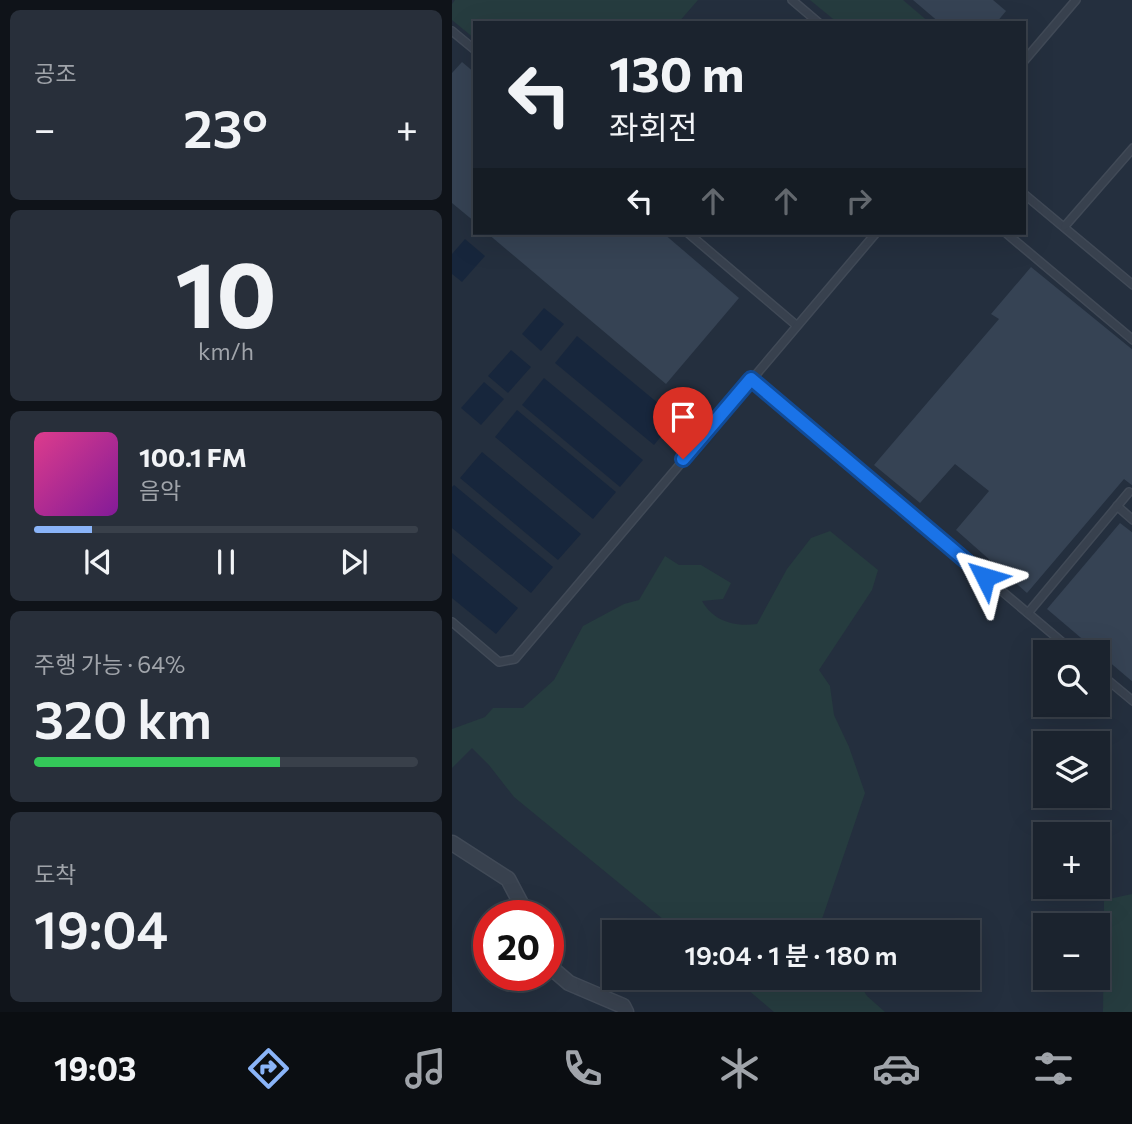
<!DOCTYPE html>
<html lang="ko">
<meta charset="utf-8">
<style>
:root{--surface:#1b232e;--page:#282f3a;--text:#f1f3f6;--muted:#a0a4aa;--line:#39404a;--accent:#8ab4f8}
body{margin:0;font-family:Commissioner,"Noto Sans KR",sans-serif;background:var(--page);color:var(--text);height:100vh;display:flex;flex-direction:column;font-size:26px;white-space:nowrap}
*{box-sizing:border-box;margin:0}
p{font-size:23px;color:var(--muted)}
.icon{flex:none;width:38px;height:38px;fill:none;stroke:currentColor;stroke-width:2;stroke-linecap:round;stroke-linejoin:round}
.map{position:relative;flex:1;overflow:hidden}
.details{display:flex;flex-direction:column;gap:10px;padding:10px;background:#0f1319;width:452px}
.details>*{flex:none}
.banner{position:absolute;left:21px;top:21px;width:553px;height:214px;border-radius:0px;box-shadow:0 7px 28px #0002,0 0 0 2px var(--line);background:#1b232e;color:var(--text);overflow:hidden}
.fabs{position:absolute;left:581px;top:640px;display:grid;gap:14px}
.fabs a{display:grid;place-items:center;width:77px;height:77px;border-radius:0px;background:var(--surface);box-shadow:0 7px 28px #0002,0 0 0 2px var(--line);font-size:35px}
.speed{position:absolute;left:21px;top:900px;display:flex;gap:14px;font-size:35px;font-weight:700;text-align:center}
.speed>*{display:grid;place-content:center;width:91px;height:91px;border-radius:50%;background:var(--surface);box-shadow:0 7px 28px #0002,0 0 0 2px var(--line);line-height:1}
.speed .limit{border:10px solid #d22;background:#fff;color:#111}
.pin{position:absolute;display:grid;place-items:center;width:60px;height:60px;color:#fff;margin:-72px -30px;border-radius:50% 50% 50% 0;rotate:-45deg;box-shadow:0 0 7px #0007}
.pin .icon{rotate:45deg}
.me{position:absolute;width:77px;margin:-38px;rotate:310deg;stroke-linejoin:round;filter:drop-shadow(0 0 5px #0008)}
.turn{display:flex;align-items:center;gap:24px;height:147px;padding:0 21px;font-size:32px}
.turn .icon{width:91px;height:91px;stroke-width:2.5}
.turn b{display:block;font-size:49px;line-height:60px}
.lanes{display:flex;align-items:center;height:66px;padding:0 21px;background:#0003;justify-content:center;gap:35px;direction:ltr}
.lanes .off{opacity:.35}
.big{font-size:52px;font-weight:600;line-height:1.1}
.details .tile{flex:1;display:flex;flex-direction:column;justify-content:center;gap:10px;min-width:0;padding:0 24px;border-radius:10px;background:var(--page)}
.details .dial{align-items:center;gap:0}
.dial b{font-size:91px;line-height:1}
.song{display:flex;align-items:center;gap:21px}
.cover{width:84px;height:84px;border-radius:10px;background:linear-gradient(135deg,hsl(330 70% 55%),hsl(290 70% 35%))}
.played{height:7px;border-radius:4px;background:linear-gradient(90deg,var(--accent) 15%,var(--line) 15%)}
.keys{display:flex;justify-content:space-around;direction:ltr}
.heat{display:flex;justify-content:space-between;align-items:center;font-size:38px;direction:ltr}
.charge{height:10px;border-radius:5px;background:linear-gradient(90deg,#34c759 64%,var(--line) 0)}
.trip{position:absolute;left:150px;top:920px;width:378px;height:70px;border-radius:0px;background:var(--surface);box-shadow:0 7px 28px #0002,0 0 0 2px var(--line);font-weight:600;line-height:70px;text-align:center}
.tabs{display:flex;height:112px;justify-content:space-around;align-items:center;background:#0b0e12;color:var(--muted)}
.tabs .icon{width:49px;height:49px}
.tabs .selected{color:var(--accent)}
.tabs b{font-size:32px;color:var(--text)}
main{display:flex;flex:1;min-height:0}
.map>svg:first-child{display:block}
</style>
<main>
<section class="details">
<div class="tile"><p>공조</p>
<div class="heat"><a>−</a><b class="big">23°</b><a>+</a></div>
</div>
<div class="tile dial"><b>10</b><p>km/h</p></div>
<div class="tile">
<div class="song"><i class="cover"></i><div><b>100.1 FM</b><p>음악</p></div></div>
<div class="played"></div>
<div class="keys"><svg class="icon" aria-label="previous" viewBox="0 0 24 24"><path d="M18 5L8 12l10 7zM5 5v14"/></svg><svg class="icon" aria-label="pause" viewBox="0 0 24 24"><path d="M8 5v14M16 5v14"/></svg><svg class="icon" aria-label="next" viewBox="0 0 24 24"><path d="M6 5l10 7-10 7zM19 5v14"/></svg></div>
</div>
<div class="tile"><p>주행 가능 · 64%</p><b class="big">320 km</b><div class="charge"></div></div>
<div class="tile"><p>도착</p><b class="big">19:04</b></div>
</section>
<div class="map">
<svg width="681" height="1012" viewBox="0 0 681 1012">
<rect width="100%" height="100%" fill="#242f3e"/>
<g fill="#263c3f">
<polygon points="3,0 246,0 226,23 23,23 23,39 0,20 0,4"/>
<polygon points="358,0 451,0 478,23 386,23"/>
<path d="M378 531 426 570 420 590 367 670 378 686 382 715 397 747 413 793 370 919 378 933H228L62 797 37 765 20 748 0 768V729L33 717 41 708H71L102 680 131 626 172 604 187 600 213 556 227 565H249L279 583 271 599 250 601C262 622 284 627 305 624L335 569 359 538Z"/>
<polygon points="680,894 680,1012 651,1012 652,900"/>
<polygon points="282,978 404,978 415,996 433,1012 322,1012"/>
</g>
<g fill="#17263c">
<polygon points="13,239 33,256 10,282 0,274 0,254"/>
<polygon points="92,308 112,324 89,351 70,334"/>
<polygon points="125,336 224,418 202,445 103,363"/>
<polygon points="59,350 79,367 56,393 36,376"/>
<polygon points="92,378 191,460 168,487 70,405"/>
<polygon points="32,382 52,399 29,425 9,408"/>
<polygon points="65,410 164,492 141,519 43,437"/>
<polygon points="30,452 129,534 106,560 8,478"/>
<polygon points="2,485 101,567 79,593 0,528 0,487"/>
<polygon points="0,553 66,608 44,634 0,598"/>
</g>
<g fill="#364354">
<polygon points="461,0 541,0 554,11 544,23 488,23"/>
<polygon points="10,62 23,73 23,222 0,203 0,73"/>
<polygon points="35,233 211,233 287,298 214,384"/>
<polygon points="579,267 681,350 681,486 672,479 575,593 504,530 537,491 503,464 468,503 422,465 547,319 539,314"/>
<polygon points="668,523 681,533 681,682 595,609"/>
</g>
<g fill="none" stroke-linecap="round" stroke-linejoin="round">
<defs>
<g id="lane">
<polyline points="340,0 367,23"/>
<polyline points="0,31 23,50"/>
<polyline points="572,61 624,0"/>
<polyline points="572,194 681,285"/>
<polyline points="613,226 681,148"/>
<polyline points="236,233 344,325"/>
<polyline points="554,233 681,340"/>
<polyline points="299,379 623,653"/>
<polyline points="665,506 681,520"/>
<polyline points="576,613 677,492"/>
<polyline points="0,622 47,662 63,659 424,233"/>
<polyline points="646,672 681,701"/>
</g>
<g id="street">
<polyline points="0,843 56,879 75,915"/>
<polyline points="96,965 117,983 171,1006 174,1012"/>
</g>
</defs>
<use href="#lane" stroke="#414a57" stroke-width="10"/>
<use href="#street" stroke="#414a57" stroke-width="17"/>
<use href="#lane" stroke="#38414e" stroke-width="7"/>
<use href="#street" stroke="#38414e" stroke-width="14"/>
</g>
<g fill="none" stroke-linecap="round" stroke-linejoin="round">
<defs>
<polyline id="route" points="231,459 299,379 533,577"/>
</defs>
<use href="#route" stroke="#114b97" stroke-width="18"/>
<use href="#route" stroke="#1a73e8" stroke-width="12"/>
</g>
</svg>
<div class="fabs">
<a><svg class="icon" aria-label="search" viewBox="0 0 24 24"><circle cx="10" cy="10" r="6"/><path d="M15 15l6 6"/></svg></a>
<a><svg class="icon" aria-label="layers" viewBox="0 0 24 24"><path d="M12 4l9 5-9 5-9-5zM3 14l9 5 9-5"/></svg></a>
<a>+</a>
<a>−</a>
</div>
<div class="speed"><div class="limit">20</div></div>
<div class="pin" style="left:231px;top:459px;background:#d93025"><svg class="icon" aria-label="arrive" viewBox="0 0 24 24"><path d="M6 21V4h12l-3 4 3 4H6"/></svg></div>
<svg class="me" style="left:533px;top:577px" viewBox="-20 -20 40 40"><path d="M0-17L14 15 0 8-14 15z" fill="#1a73e8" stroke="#fff" stroke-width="4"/></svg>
<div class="trip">19:04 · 1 분 · 180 m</div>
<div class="banner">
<div class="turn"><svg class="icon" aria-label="left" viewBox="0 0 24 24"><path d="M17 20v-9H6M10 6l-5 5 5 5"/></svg><div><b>130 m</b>좌회전</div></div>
<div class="lanes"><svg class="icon" aria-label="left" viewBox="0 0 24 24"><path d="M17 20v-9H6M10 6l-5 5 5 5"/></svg><svg class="icon off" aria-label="ahead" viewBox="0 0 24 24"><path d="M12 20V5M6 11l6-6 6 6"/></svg><svg class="icon off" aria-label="ahead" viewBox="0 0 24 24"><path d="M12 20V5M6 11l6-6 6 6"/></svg><svg class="icon off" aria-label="right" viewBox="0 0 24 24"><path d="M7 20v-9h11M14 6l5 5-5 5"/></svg></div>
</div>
</div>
</main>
<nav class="tabs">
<b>19:03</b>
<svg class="icon selected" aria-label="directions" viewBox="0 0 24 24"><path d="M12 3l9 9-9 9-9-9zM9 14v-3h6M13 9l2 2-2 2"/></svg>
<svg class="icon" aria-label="music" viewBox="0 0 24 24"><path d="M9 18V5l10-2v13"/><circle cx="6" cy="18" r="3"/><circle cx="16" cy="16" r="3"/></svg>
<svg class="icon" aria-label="phone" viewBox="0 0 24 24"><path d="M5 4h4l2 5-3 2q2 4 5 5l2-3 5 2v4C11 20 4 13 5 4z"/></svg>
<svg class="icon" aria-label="climate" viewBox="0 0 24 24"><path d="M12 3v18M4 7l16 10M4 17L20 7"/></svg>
<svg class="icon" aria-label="car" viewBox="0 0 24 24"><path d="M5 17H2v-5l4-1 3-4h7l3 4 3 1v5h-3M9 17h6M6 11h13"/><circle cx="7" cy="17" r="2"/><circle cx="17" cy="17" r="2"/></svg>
<svg class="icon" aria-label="filters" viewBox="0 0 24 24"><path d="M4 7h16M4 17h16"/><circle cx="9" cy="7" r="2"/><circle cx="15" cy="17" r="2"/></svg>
</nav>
